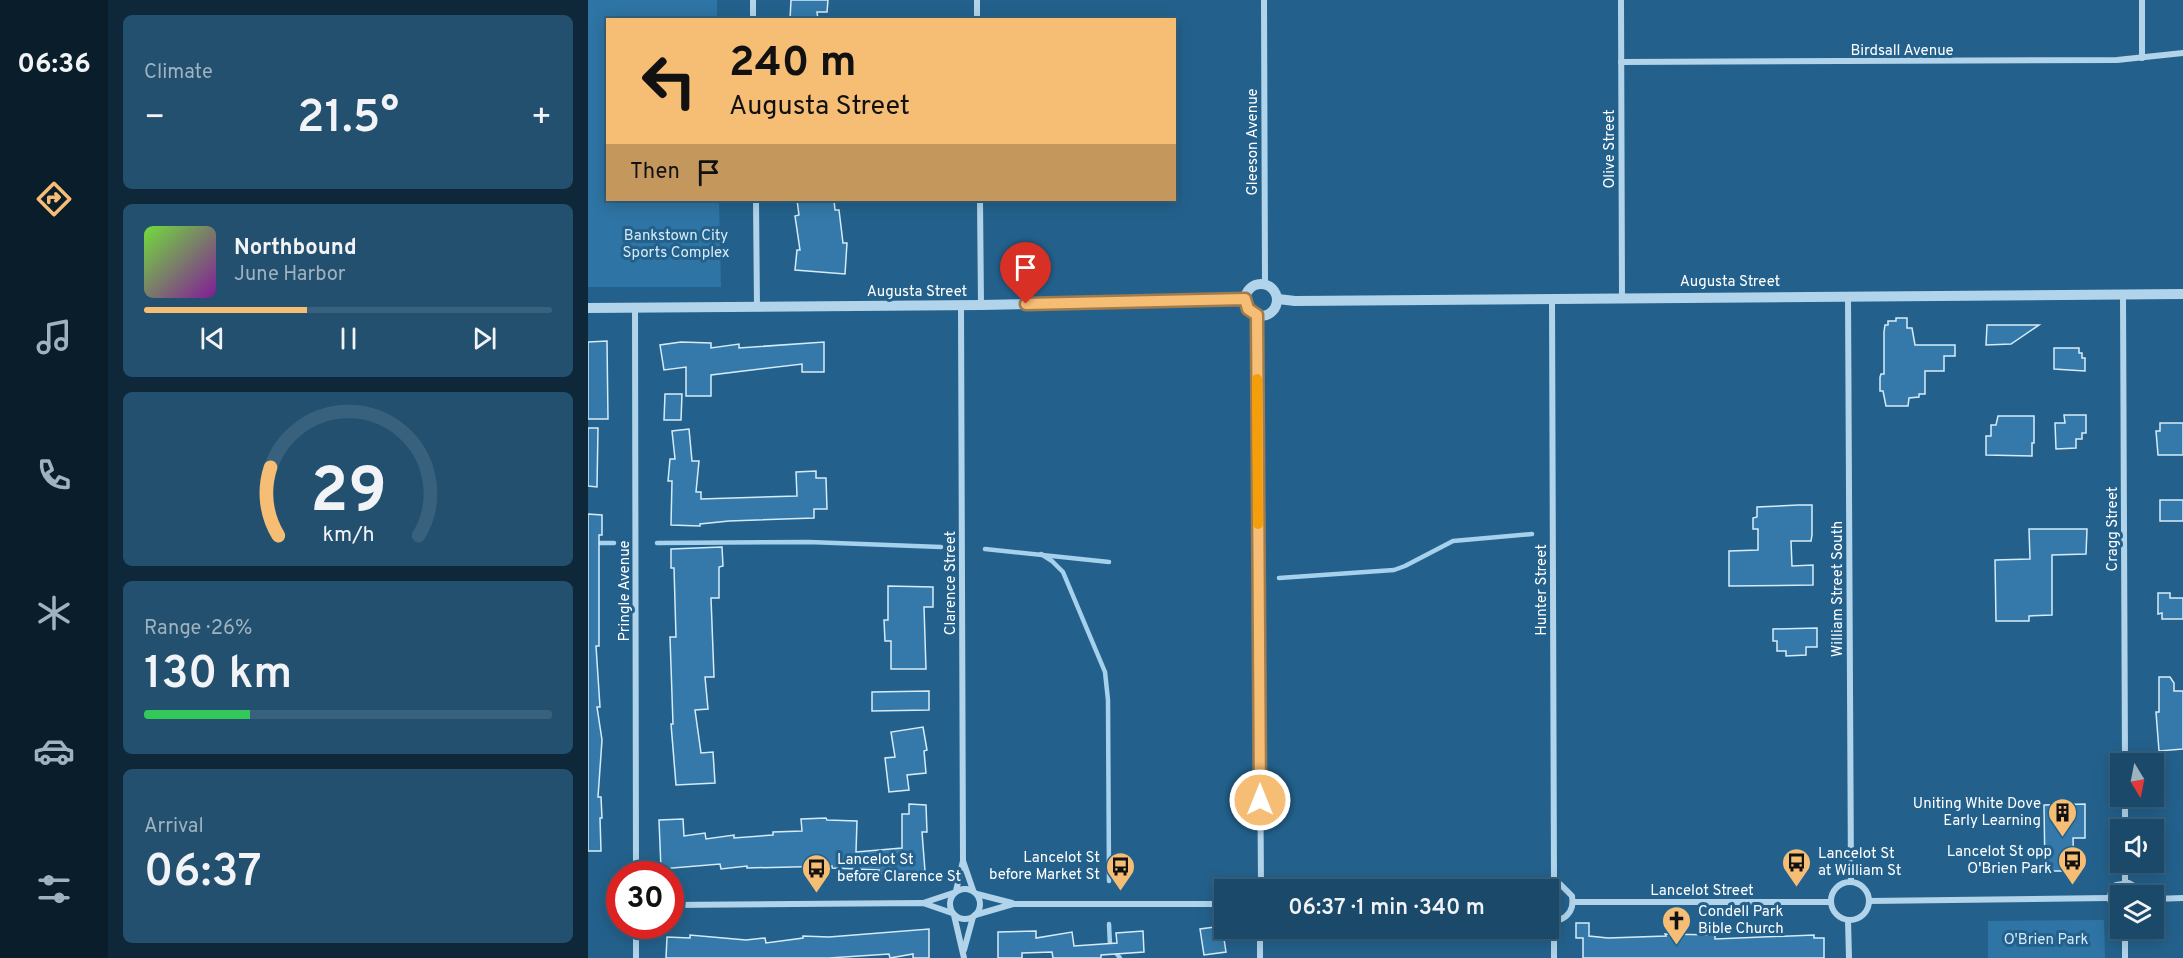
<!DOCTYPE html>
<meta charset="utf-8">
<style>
:root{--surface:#1a4969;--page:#23506f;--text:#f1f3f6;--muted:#9fb2c0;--line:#38617d;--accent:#f6bd75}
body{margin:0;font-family:Overpass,sans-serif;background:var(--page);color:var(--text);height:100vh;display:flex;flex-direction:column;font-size:22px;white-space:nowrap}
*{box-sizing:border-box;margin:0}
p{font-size:20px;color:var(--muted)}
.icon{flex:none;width:33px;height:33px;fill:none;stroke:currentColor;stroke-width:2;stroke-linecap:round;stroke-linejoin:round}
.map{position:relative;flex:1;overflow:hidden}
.panel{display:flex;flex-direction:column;gap:15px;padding:15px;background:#0e283a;width:480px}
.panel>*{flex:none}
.top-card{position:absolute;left:18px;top:18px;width:570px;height:183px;border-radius:0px;box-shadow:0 3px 15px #0003,0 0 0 2px var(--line);background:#f6bd75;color:#111;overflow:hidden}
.needle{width:39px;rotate:170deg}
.buttons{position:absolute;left:1522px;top:753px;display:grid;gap:12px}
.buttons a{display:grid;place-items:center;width:54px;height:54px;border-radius:0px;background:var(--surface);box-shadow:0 3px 15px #0003,0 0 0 2px var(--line);font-size:30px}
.speed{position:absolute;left:18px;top:861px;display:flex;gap:12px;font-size:30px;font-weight:700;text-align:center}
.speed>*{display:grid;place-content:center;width:78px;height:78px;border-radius:50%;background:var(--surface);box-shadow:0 3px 15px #0003,0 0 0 2px var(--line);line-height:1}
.speed .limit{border:9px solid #d22;background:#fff;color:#111}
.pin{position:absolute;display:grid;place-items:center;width:51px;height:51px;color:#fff;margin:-62px -26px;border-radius:50% 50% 50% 0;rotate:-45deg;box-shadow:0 0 6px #0007}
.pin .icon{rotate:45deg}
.me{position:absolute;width:66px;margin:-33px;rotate:0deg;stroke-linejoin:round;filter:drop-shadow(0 0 4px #0008)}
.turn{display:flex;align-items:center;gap:21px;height:126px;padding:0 24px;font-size:27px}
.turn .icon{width:78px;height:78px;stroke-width:2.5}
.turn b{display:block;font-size:42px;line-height:51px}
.then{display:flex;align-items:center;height:57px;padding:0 24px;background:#0003;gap:12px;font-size:22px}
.big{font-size:45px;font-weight:600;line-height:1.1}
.panel .card{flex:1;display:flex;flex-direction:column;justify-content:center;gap:9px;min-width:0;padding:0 21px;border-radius:9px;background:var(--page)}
.panel .dial{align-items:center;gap:0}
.dial svg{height:156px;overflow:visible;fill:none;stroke:var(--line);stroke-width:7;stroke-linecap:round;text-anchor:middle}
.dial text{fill:var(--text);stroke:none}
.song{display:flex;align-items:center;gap:18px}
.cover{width:72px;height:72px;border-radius:9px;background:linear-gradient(135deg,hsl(100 70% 55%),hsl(290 70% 35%))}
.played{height:6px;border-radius:3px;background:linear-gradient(90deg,var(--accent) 40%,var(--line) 40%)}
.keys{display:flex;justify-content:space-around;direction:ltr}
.heat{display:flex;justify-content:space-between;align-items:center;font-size:33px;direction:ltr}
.charge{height:9px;border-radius:4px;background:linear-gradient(90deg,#34c759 26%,var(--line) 0)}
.trip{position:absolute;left:626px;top:879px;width:345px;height:60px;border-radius:0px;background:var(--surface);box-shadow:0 3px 15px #0003,0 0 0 2px var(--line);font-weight:600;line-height:60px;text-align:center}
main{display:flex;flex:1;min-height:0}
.menu{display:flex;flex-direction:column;width:108px;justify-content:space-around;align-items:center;background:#0a1d2a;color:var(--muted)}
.menu .icon{width:42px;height:42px}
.menu .current{color:var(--accent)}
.menu b{font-size:27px;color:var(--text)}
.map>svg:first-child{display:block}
</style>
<main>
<nav class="menu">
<b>06:36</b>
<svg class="icon current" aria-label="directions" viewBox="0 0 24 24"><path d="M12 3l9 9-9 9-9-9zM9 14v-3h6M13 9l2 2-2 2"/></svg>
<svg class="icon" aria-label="music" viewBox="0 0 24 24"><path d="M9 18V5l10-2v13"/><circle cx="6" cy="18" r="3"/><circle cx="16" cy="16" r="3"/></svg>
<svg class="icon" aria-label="phone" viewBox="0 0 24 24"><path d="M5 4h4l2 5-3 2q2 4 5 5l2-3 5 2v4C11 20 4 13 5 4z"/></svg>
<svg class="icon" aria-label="climate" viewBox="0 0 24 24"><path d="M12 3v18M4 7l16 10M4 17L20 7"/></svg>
<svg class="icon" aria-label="car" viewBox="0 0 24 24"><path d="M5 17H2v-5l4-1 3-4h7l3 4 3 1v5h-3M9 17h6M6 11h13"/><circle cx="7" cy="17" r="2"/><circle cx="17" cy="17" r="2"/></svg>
<svg class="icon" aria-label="filters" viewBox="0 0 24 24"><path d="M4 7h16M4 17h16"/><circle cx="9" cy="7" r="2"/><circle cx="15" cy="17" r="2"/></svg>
</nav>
<section class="panel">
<div class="card"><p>Climate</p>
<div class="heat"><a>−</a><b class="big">21.5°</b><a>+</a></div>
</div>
<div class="card">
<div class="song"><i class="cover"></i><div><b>Northbound</b><p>June Harbor</p></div></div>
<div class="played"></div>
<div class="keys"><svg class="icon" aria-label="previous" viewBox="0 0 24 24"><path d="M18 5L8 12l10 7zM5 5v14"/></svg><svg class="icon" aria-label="pause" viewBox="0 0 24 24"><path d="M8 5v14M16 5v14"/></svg><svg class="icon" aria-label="next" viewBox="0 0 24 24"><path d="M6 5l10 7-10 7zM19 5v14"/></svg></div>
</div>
<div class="card dial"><svg viewBox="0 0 100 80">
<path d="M14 69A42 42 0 1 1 86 69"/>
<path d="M14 69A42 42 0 0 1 10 34" stroke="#f6bd75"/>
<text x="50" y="56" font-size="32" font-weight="700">29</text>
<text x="50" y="72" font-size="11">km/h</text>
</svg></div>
<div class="card"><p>Range · 26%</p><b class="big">130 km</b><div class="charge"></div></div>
<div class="card"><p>Arrival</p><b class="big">06:37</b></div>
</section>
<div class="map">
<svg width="1595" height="958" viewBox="0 0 1595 958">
<rect width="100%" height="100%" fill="#23618c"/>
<g fill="#2e74a4">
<polygon points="0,0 129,0 129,19 20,20 20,200 131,200 133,287 0,287"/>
<polygon points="1516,920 1517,958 1400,958 1400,921"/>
</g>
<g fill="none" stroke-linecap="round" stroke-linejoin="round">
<g stroke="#a6d1ec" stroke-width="4.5">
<polyline points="0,543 26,543"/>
<polyline points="69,543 221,542 353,547"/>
<polyline points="397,549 521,562"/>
<polyline points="453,554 464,561 475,572 517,672 520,700 521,881"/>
<polyline points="691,578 806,570 817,566 865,541 944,534"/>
<polyline points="521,924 522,945 532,958"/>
</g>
</g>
<g fill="#3479a9" stroke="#d6ebf8" stroke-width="1.5">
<polygon points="203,0 240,0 239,12 229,12 230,20 202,20"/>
<polygon points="209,200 246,200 247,210 251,210 255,243 259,243 257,274 207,270 209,250 212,250 207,216 211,215"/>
<polygon points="1308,318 1319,318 1319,328 1324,328 1327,345 1367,345 1367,356 1356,356 1356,371 1337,371 1337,394 1331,394 1331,397 1321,398 1320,406 1298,406 1295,391 1292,391 1292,377 1293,374 1296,374 1296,332 1297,325 1300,325 1300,321 1308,321"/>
<polygon points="1399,325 1451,325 1423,344 1398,345"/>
<polygon points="19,341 20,419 0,419 0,342"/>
<polygon points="93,342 123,343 123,348 151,344 151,348 236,342 236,372 214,372 214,364 123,375 123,396 98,396 98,367 76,370 72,345"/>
<polygon points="1466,348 1491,348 1491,353 1494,353 1494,358 1497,358 1497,371 1466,369"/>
<polygon points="77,394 94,394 93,420 76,420"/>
<polygon points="1476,415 1498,415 1498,433 1494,433 1494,439 1488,439 1488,448 1468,449 1467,423 1477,423"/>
<polygon points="1410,416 1446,416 1446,443 1444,443 1444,456 1398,455 1398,436 1403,436 1403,425 1408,425"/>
<polygon points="1572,423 1595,423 1595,455 1570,455 1568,431 1572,431"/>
<polygon points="0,428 10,428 9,487 0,486"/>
<polygon points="101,429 104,461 111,461 108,492 113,492 113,499 209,496 208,472 228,471 228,478 238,478 239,509 226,509 226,518 141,521 112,524 112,526 83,525 84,481 80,481 82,459 87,459 84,431"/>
<rect x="1572" y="500" width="23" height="21"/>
<polygon points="1210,505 1224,505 1224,535 1223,541 1203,541 1204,566 1225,565 1225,585 1141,586 1141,551 1170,550 1170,529 1165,529 1165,518 1169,517 1169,507"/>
<polygon points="0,514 14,515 14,535 11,535 11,646 8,646 12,707 9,707 14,740 10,797 13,797 14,818 12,818 13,851 0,851"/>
<polygon points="1441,529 1499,529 1498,554 1464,555 1464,615 1441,616 1441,621 1408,621 1407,560 1442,559"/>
<polygon points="134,547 135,566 131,567 131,598 123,598 126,677 117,677 120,709 107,710 113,753 125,752 127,783 88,785 83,724 85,724 82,637 88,637 86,568 83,568 83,549"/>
<polygon points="300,586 345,587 345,607 336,607 338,669 303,669 303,641 297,641 296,620 300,620"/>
<polygon points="1570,593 1582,593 1582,598 1595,598 1595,619 1574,619 1574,613 1570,614"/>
<polygon points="1229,628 1229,647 1218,647 1218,655 1198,656 1198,651 1189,651 1189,641 1185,641 1185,629"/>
<polygon points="1571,677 1582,677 1586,683 1586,691 1595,691 1595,749 1571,751 1568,712 1571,712"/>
<polygon points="341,691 341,710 284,711 284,692"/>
<polygon points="335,727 339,750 336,751 338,773 319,775 321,790 301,792 297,758 307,757 303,732"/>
<polygon points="321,804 338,805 339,832 334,832 337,871 291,874 291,870 244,868 244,866 159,868 159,866 133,869 132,864 73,869 71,820 95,819 96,836 117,833 118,839 146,835 146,838 185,835 185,832 214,831 213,819 238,818 239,820 269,821 268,852 314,848 314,814 321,814"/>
<polygon points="1497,804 1497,838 1485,838 1486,871 1457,871 1456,805"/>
<polygon points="988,923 1001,923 1001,936 1020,938 1078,936 1077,934 1127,935 1127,939 1226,935 1226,938 1236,938 1236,958 995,958 995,938 988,938"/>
<polygon points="634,926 638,952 616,955 612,929"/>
<polygon points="341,929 341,958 325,958 325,954 302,958 301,954 241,958 78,958 79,937 102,938 102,935 158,940 177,938 178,943 215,938 215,936 241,937"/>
<polygon points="448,931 448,938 484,932 486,946 529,943 528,933 555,931 556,952 513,955 513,958 465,958 464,952 434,953 434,958 410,958 410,932"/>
</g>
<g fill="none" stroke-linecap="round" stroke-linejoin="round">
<g stroke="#b1d4eb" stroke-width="6">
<polyline points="165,0 165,20"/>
<polyline points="389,0 389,20"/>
<polyline points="676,0 677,284"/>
<polyline points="1033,0 1034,297"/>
<polyline points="1554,0 1554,58"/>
<polyline points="1033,62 1529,60 1595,53"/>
<polyline points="168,200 169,307"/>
<polyline points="392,200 393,305"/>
<polyline points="1535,295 1537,764"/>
<polyline points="1260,296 1263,882"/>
<polyline points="964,298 966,883"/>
<polyline points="47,308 48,874"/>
<polyline points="669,315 673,885"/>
<polyline points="1537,796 1537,830"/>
<polyline points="375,861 385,890"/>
<polyline points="1537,862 1537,882"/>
<circle cx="1262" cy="901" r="19"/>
<circle cx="377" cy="904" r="15"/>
<polyline points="662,890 673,885 685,890"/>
<path d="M951 890 960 884H972L984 896C987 912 976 923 960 920"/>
<polyline points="368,891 375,861 373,306"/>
<polyline points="389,894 424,903"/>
<polyline points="1566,899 1595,898"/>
<polyline points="1281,901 1521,898"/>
<polyline points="985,902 1242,902"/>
<polyline points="335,903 365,893"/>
<polyline points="82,905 335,903 364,913"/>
<path d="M1533 913C1521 907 1518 895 1528 885L1541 883 1548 887 1552 896"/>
<polyline points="366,915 376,958"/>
<polyline points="387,915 425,904 636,904"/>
<polyline points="1260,920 1261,958"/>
<polyline points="966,921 966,958"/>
<polyline points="48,926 48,958"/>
<polyline points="672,928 672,958"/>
<polyline points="1537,928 1537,958"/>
<polyline points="376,950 385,917"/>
</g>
<g stroke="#b1d4eb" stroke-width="10">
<circle cx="673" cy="300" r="16"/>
<polyline points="690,299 707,301 1595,294"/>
<polyline points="0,308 393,305 657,299"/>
</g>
</g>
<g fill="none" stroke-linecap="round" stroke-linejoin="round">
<defs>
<polyline id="route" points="438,304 657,299 660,309 669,315 672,800"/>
</defs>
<use href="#route" stroke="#a07b4c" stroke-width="15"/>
<use href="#route" stroke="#f6bd75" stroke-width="10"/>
<polyline stroke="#f59e0b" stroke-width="10" points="669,379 670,524"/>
</g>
<defs>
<symbol id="building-pin" viewBox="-11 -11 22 30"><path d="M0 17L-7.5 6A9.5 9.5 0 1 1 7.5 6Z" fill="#f6bd75" stroke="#23618c"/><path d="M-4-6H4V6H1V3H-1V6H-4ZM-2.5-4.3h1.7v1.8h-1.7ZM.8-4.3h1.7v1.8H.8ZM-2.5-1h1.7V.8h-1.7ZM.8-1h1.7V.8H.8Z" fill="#111"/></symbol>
<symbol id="bus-pin" viewBox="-11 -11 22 30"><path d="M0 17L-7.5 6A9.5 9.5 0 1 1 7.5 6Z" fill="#f6bd75" stroke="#23618c"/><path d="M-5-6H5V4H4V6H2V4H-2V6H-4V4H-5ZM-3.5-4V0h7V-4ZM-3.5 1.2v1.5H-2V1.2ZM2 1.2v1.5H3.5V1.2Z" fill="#111"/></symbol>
<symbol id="church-pin" viewBox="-11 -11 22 30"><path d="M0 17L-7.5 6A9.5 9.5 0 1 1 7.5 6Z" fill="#f6bd75" stroke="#23618c"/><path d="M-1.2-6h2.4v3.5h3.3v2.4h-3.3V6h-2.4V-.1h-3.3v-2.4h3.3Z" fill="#111"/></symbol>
</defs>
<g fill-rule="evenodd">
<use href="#building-pin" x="1458" y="796" width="33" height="45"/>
<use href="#bus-pin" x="1468" y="844" width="33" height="45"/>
<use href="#bus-pin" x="1192" y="846" width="33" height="45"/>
<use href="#bus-pin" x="516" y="850" width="33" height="45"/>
<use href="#bus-pin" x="212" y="852" width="33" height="45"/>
<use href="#church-pin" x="1072" y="904" width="33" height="45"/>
</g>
<g text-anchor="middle" stroke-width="6" stroke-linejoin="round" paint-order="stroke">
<g font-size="15" fill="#fff" stroke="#23618c">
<text x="1314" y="55">Birdsall Avenue</text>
<text transform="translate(664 142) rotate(-90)" y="5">Gleeson Avenue</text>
<text transform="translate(1021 149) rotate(-90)" y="5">Olive Street</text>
<text x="1142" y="286">Augusta Street</text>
<text x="329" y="296">Augusta Street</text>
<text transform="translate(1524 529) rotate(-90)" y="5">Cragg Street</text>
<text transform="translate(362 583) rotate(-90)" y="5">Clarence Street</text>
<text transform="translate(1249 589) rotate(-90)" y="5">William Street South</text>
<text transform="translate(953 590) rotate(-90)" y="5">Hunter Street</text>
<text transform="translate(36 591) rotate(-90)" y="5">Pringle Avenue</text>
<text x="1114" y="895">Lancelot Street</text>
</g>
<g font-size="15" fill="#d6ebf8" stroke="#23618c">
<text x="88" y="240">Bankstown City<tspan x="88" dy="17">Sports Complex</tspan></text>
<text x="1458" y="944">O'Brien Park</text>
</g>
<g font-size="15" fill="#fff" stroke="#23618c" text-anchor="end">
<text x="1453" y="808">Uniting White Dove<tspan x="1453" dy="17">Early Learning</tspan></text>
<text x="1464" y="856">Lancelot St opp<tspan x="1464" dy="17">O'Brien Park</tspan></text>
<text x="1230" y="858" text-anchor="start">Lancelot St<tspan x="1230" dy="17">at William St</tspan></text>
<text x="512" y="862">Lancelot St<tspan x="512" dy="17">before Market St</tspan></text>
<text x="249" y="864" text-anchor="start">Lancelot St<tspan x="249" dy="17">before Clarence St</tspan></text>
<text x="1110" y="916" text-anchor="start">Condell Park<tspan x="1110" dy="17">Bible Church</tspan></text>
</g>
</g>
</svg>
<div class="buttons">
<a><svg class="needle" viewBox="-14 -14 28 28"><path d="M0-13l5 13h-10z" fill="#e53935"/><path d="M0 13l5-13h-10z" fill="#9fb2c0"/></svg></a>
<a><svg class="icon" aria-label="sound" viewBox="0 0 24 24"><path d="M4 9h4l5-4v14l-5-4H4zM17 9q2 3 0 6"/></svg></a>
<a><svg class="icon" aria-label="layers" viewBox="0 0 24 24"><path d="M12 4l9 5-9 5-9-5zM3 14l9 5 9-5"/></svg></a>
</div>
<div class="speed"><div class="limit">30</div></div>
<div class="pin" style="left:438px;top:304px;background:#d93025"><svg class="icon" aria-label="arrive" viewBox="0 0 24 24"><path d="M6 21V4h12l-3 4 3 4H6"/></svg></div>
<svg class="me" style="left:672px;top:800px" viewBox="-20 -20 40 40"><circle r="17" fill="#f6bd75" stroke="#fff" stroke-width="3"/><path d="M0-11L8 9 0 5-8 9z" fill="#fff"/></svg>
<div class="trip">06:37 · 1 min · 340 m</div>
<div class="top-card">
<div class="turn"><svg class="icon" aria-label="left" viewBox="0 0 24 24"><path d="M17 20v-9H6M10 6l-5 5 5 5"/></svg><div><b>240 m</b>Augusta Street</div></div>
<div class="then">Then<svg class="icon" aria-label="arrive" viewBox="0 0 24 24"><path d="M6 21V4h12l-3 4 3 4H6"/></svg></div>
</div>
</div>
</main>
